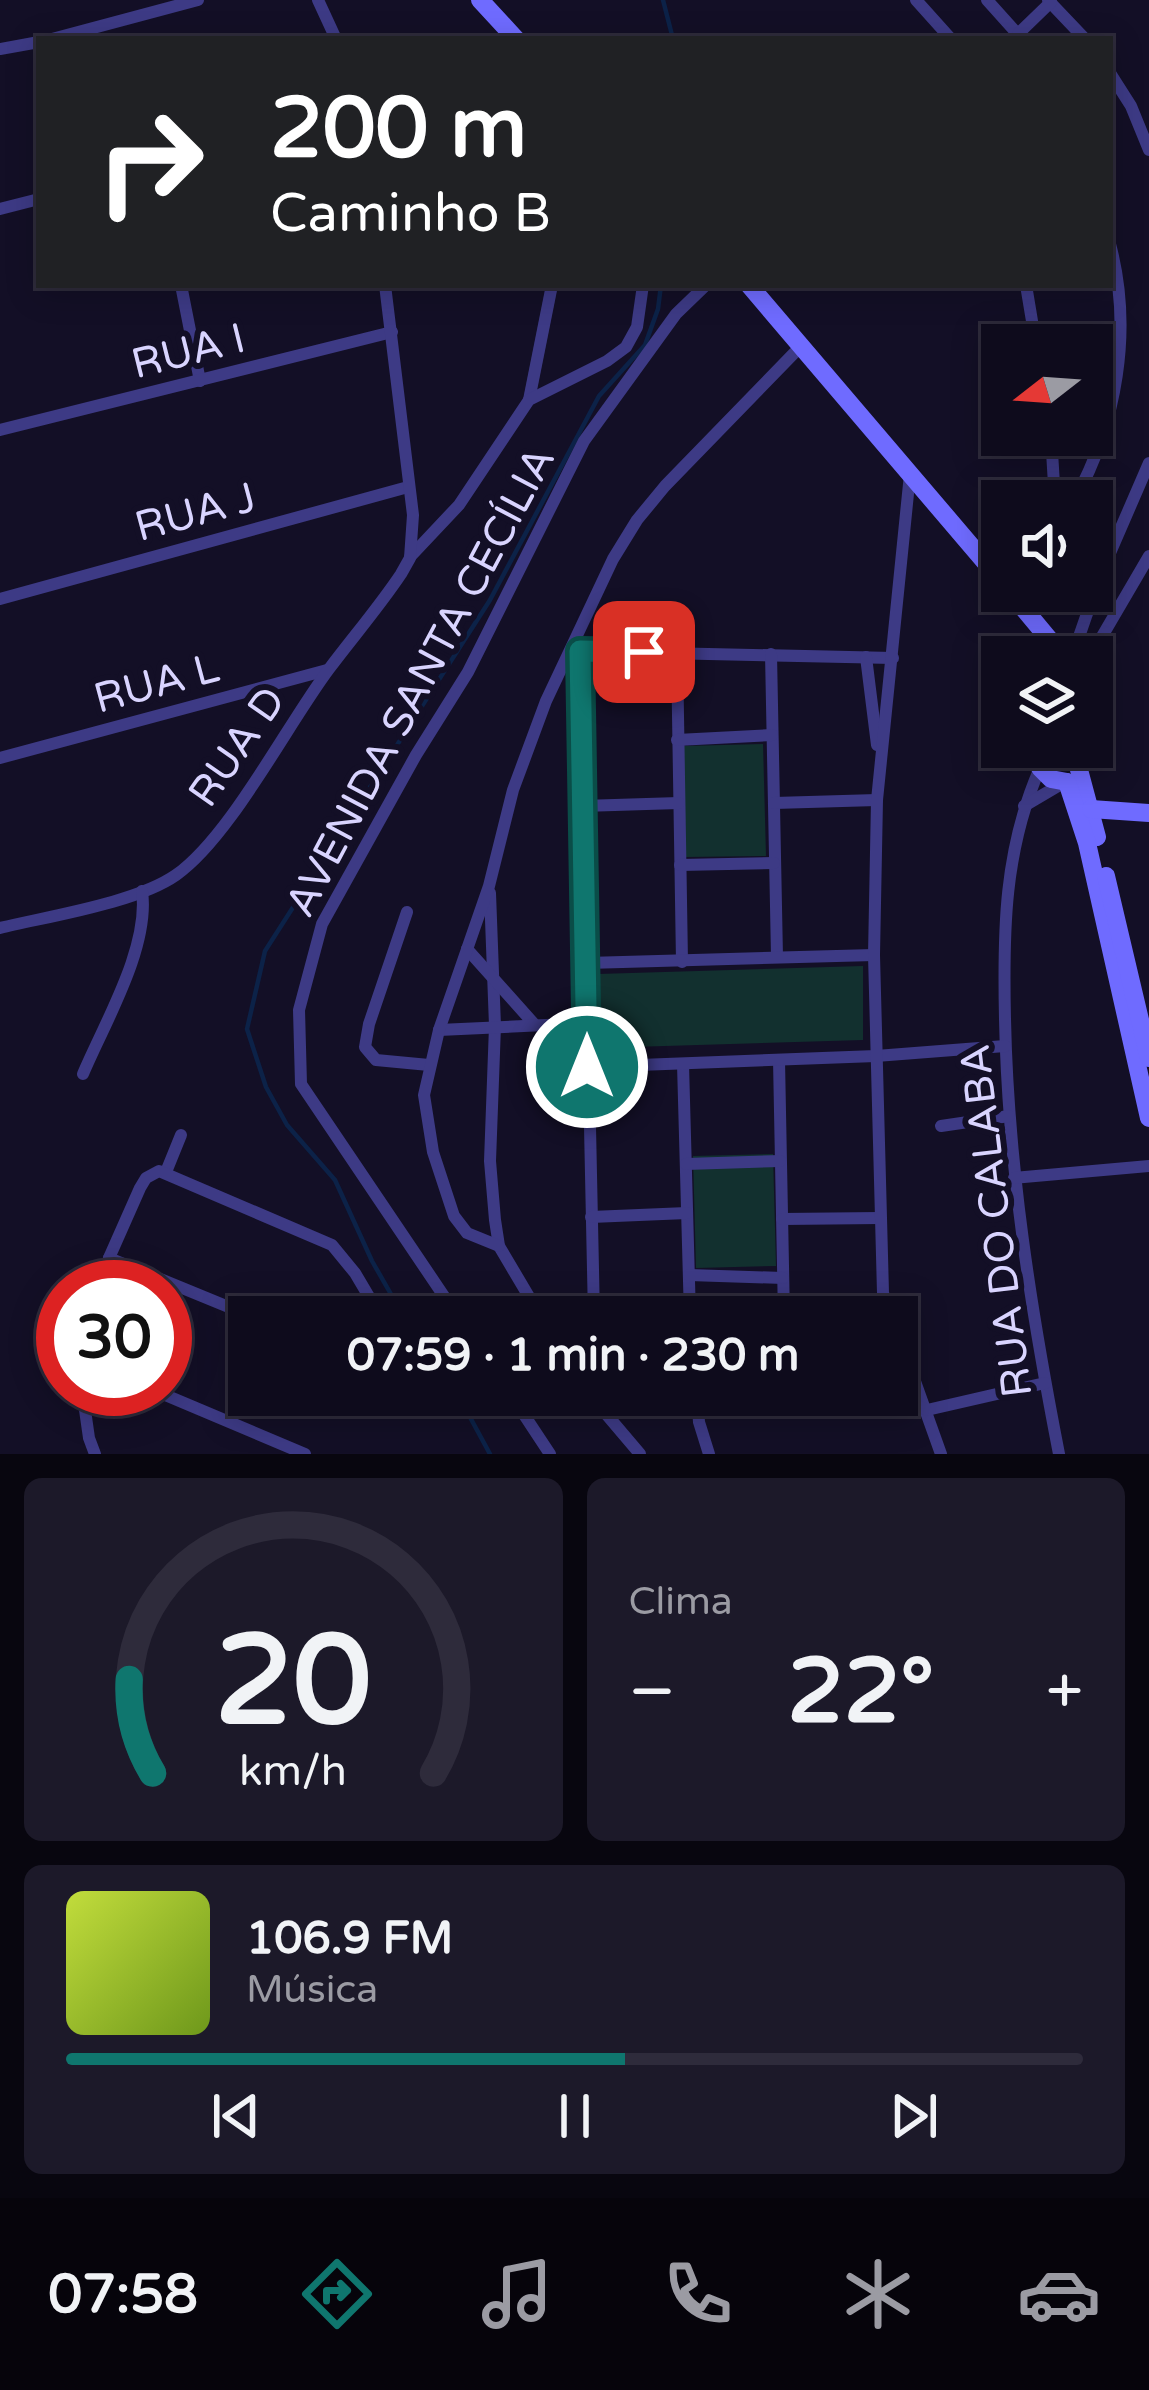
<!DOCTYPE html>
<html lang="pt">
<meta charset="utf-8">
<style>
:root{--surface:#0e0b1c;--page:#1c1929;--text:#f1f3f6;--muted:#9b9ba3;--line:#2e2b3b;--accent:#0f766e}
body{margin:0;font-family:"Varela Round",sans-serif;background:var(--page);color:var(--text);height:100vh;display:flex;flex-direction:column;font-size:45px;white-space:nowrap}
*{box-sizing:border-box;margin:0}
p{font-size:39px;color:var(--muted)}
.icon{flex:none;width:66px;height:66px;fill:none;stroke:currentColor;stroke-width:2;stroke-linecap:round;stroke-linejoin:round}
.map{position:relative;height:1454px;overflow:hidden}
.details{display:flex;flex-direction:column;gap:24px;padding:24px;background:#08060f;flex:1}
.details>*{flex:none}
.top-card{position:absolute;left:36px;top:36px;width:1077px;height:252px;border-radius:0px;box-shadow:0 6px 30px #0003,0 0 0 3px var(--line);background:#202124;color:#fff;overflow:hidden}
.needle{width:78px;rotate:253deg}
.buttons{position:absolute;left:981px;top:324px;display:grid;gap:24px}
.buttons a{display:grid;place-items:center;width:132px;height:132px;border-radius:0px;background:var(--surface);box-shadow:0 6px 30px #0003,0 0 0 3px var(--line);font-size:60px}
.speed{position:absolute;left:36px;top:1260px;display:flex;gap:24px;font-size:60px;font-weight:700;text-align:center}
.speed>*{display:grid;place-content:center;width:156px;height:156px;border-radius:50%;background:var(--surface);box-shadow:0 6px 30px #0003,0 0 0 3px var(--line);line-height:1}
.speed .limit{border:18px solid #d22;background:#fff;color:#111}
.pin{position:absolute;display:grid;place-items:center;width:102px;height:102px;color:#fff;margin:-51px;border-radius:24px;box-shadow:0 6px 18px #0006}
.me{position:absolute;width:132px;margin:-66px;rotate:0deg;stroke-linejoin:round;filter:drop-shadow(0 0 9px #0008)}
.turn{display:flex;align-items:center;gap:42px;height:252px;padding:0 36px;font-size:54px}
.turn .icon{width:156px;height:156px;stroke-width:2.5}
.turn b{display:block;font-size:84px;line-height:102px}
.big{font-size:90px;font-weight:800;line-height:1.1}
.details .card{flex:1;display:flex;flex-direction:column;justify-content:center;gap:18px;min-width:0;padding:0 42px;border-radius:18px;background:var(--page)}
.details .dial{align-items:center;gap:0}
.dial svg{height:312px;overflow:visible;fill:none;stroke:var(--line);stroke-width:7;stroke-linecap:round;text-anchor:middle}
.dial text{fill:var(--text);stroke:none}
.song{display:flex;align-items:center;gap:36px}
.cover{width:144px;height:144px;border-radius:18px;background:linear-gradient(135deg,hsl(70 70% 55%),hsl(80 70% 35%))}
.played{height:12px;border-radius:6px;background:linear-gradient(90deg,var(--accent) 55%,var(--line) 55%)}
.keys{display:flex;justify-content:space-around;direction:ltr}
.heat{display:flex;justify-content:space-between;align-items:center;font-size:66px;direction:ltr}
.details .tiles{flex:1;display:grid;gap:24px;grid-template-columns:1fr 1fr}
.card:last-child{grid-column:span 2}
.trip{position:absolute;left:228px;top:1296px;width:690px;height:120px;border-radius:0px;background:var(--surface);box-shadow:0 6px 30px #0003,0 0 0 3px var(--line);font-weight:800;line-height:120px;text-align:center}
.tab-bar{display:flex;height:192px;justify-content:space-around;align-items:center;background:#06040b;color:var(--muted)}
.tab-bar .icon{width:84px;height:84px}
.tab-bar .on{color:var(--accent)}
.tab-bar b{font-size:54px;color:var(--text)}
.map>svg:first-child{display:block}
</style>
<div class="map">
<svg width="1149" height="1454" viewBox="0 0 1149 1454">
<rect width="100%" height="100%" fill="#130f26"/>
<g fill="#12302f">
<polygon points="763,744 766,856 686,857 683,746"/>
<polygon points="863,966 863,1040 599,1048 598,974"/>
<polygon points="773,1154 776,1266 696,1268 693,1156"/>
</g>
<g fill="none" stroke-linecap="round" stroke-linejoin="round">
<g stroke="#0c2248" stroke-width="4.5">
<polyline points="663,0 673,39"/>
<polyline points="404,1317 372,1261 335,1180 287,1125 266,1087 247,1029 265,951 490,600 599,396 645,345 658,309 661,285"/>
<polyline points="458,1395 490,1454"/>
</g>
<g stroke="#3d3a85" stroke-width="12">
<polyline points="318,0 336,39"/>
<polyline points="916,0 951,39"/>
<polyline points="987,0 1022,39"/>
<polyline points="1048,0 1085,39"/>
<polyline points="1018,34 1051,2"/>
<polyline points="52,39 198,0"/>
<polyline points="0,49 39,42"/>
<polyline points="1110,73 1131,106 1149,150"/>
<polyline points="0,209 39,199"/>
<polyline points="181,285 200,381"/>
<polyline points="1026,285 1036,345"/>
<polyline points="529,400 552,285"/>
<polyline points="0,430 392,332"/>
<polyline points="1051,435 1055,501"/>
<path d="M1074 501C1117 423 1133 330 1110 244"/>
<polyline points="410,557 459,505 529,400 607,361 626,347 637,327 643,285"/>
<polyline points="0,599 408,487"/>
<polyline points="1031,616 1038,591"/>
<polyline points="574,651 893,658"/>
<polyline points="580,651 594,1317"/>
<polyline points="677,653 682,962"/>
<polyline points="771,654 777,957"/>
<polyline points="866,657 877,745"/>
<polyline points="1072,657 1100,576 1149,463"/>
<polyline points="1090,657 1149,556"/>
<polyline points="677,740 772,735"/>
<polyline points="0,758 327,670"/>
<path d="M1040 768C1004 850 1003 931 1005 1019 1008 1166 1031 1310 1059 1454"/>
<polyline points="774,803 877,800"/>
<polyline points="582,806 679,803"/>
<polyline points="1024,806 1063,783"/>
<polyline points="680,865 774,863"/>
<polyline points="490,893 495,1026 490,1161 495,1220 499,1246 541,1317"/>
<polyline points="407,912 369,1024 365,1047 376,1060 429,1065"/>
<path d="M0 928C49 916 136 903 176 875 230 837 287 725 329 669 353 637 379 607 401 574L410 558 413 515 385 285"/>
<polyline points="467,949 535,1025"/>
<polyline points="587,963 874,955"/>
<polyline points="439,1030 588,1023"/>
<polyline points="779,1060 784,1317"/>
<polyline points="683,1064 690,1317"/>
<polyline points="587,1067 876,1056 1005,1046"/>
<path d="M83 1074C105 1022 150 947 142 891"/>
<polyline points="941,1126 1009,1116"/>
<polyline points="686,1164 780,1161"/>
<polyline points="166,1172 181,1135"/>
<polyline points="1014,1178 1149,1166"/>
<polyline points="591,1217 687,1213"/>
<polyline points="782,1219 880,1218"/>
<polyline points="499,1246 467,1233 454,1216 433,1152 424,1095 439,1030 489,886 513,790 546,701 613,559 637,520 665,486 801,346"/>
<polyline points="109,1258 253,1317"/>
<polyline points="689,1275 783,1278"/>
<polyline points="101,1287 109,1258 140,1188 146,1178 159,1171 332,1245 355,1273 381,1317"/>
<polyline points="458,1317 301,1084 299,1010 322,924 416,755 468,672 584,441 676,314 706,285"/>
<polyline points="892,1317 883,1293 874,955 877,800 910,474"/>
<polyline points="897,1331 941,1454"/>
<polyline points="82,1389 89,1438 95,1454"/>
<polyline points="151,1389 305,1454"/>
<polyline points="433,1395 436,1397"/>
<polyline points="511,1395 550,1454"/>
<polyline points="590,1395 640,1454"/>
<polyline points="697,1395 699,1422 709,1454"/>
<polyline points="894,1395 927,1410 1045,1383"/>
</g>
<g stroke="#6f6bff" stroke-width="18">
<polyline points="480,0 516,39"/>
<polyline points="749,285 1002,582"/>
<polyline points="1009,591 1064,657"/>
<polyline points="1045,747 1040,768 1051,779 1067,782"/>
<polyline points="1078,766 1097,837"/>
<polyline points="1067,782 1087,843 1149,1118"/>
<polyline points="1091,809 1149,813"/>
<polyline points="1106,876 1149,1058"/>
</g>
</g>
<g fill="none" stroke-linecap="round" stroke-linejoin="round">
<defs>
<polyline id="route" points="587,1067 580,651 644,652"/>
</defs>
<use href="#route" stroke="#0a4d48" stroke-width="30"/>
<use href="#route" stroke="#0f766e" stroke-width="21"/>
</g>
<g text-anchor="middle" stroke-width="12" stroke-linejoin="round" paint-order="stroke">
<g font-size="42" fill="#d9d4ff" stroke="#130f26">
<text transform="translate(188 350) rotate(-14)" y="15">RUA I</text>
<text transform="translate(195 511) rotate(-15)" y="15">RUA J</text>
<text transform="translate(419 681) rotate(-62)" y="15">AVENIDA SANTA CECÍLIA</text>
<text transform="translate(156 682) rotate(-15)" y="15">RUA L</text>
<text transform="translate(236 746) rotate(-55)" y="15">RUA D</text>
<text transform="translate(995 1221) rotate(-97)" y="15">RUA DO CALABA</text>
</g>
</g>
</svg>
<div class="buttons">
<a><svg class="needle" viewBox="-14 -14 28 28"><path d="M0-13l5 13h-10z" fill="#e53935"/><path d="M0 13l5-13h-10z" fill="#9b9ba3"/></svg></a>
<a><svg class="icon" aria-label="sound" viewBox="0 0 24 24"><path d="M4 9h4l5-4v14l-5-4H4zM17 9q2 3 0 6"/></svg></a>
<a><svg class="icon" aria-label="layers" viewBox="0 0 24 24"><path d="M12 4l9 5-9 5-9-5zM3 14l9 5 9-5"/></svg></a>
</div>
<div class="speed"><div class="limit">30</div></div>
<div class="pin" style="left:644px;top:652px;background:#d93025"><svg class="icon" aria-label="arrive" viewBox="0 0 24 24"><path d="M6 21V4h12l-3 4 3 4H6"/></svg></div>
<svg class="me" style="left:587px;top:1067px" viewBox="-20 -20 40 40"><circle r="17" fill="#0f766e" stroke="#fff" stroke-width="3"/><path d="M0-11L8 9 0 5-8 9z" fill="#fff"/></svg>
<div class="trip">07:59 · 1 min · 230 m</div>
<div class="top-card">
<div class="turn"><svg class="icon" aria-label="right" viewBox="0 0 24 24"><path d="M7 20v-9h11M14 6l5 5-5 5"/></svg><div><b>200 m</b>Caminho B</div></div>
</div>
</div>
<section class="details">
<div class="tiles">
<div class="card dial"><svg viewBox="0 0 100 80">
<path d="M14 69A42 42 0 1 1 86 69"/>
<path d="M14 69A42 42 0 0 1 8 45" stroke="#0f766e"/>
<text x="50" y="56" font-size="32" font-weight="700">20</text>
<text x="50" y="72" font-size="11">km/h</text>
</svg></div>
<div class="card"><p>Clima</p>
<div class="heat"><a>−</a><b class="big">22°</b><a>+</a></div>
</div>
<div class="card">
<div class="song"><i class="cover"></i><div><b>106.9 FM</b><p>Música</p></div></div>
<div class="played"></div>
<div class="keys"><svg class="icon" aria-label="previous" viewBox="0 0 24 24"><path d="M18 5L8 12l10 7zM5 5v14"/></svg><svg class="icon" aria-label="pause" viewBox="0 0 24 24"><path d="M8 5v14M16 5v14"/></svg><svg class="icon" aria-label="next" viewBox="0 0 24 24"><path d="M6 5l10 7-10 7zM19 5v14"/></svg></div>
</div>
</div>
</section>
<nav class="tab-bar">
<b>07:58</b>
<svg class="icon on" aria-label="directions" viewBox="0 0 24 24"><path d="M12 3l9 9-9 9-9-9zM9 14v-3h6M13 9l2 2-2 2"/></svg>
<svg class="icon" aria-label="music" viewBox="0 0 24 24"><path d="M9 18V5l10-2v13"/><circle cx="6" cy="18" r="3"/><circle cx="16" cy="16" r="3"/></svg>
<svg class="icon" aria-label="phone" viewBox="0 0 24 24"><path d="M5 4h4l2 5-3 2q2 4 5 5l2-3 5 2v4C11 20 4 13 5 4z"/></svg>
<svg class="icon" aria-label="climate" viewBox="0 0 24 24"><path d="M12 3v18M4 7l16 10M4 17L20 7"/></svg>
<svg class="icon" aria-label="car" viewBox="0 0 24 24"><path d="M5 17H2v-5l4-1 3-4h7l3 4 3 1v5h-3M9 17h6M6 11h13"/><circle cx="7" cy="17" r="2"/><circle cx="17" cy="17" r="2"/></svg>
</nav>
